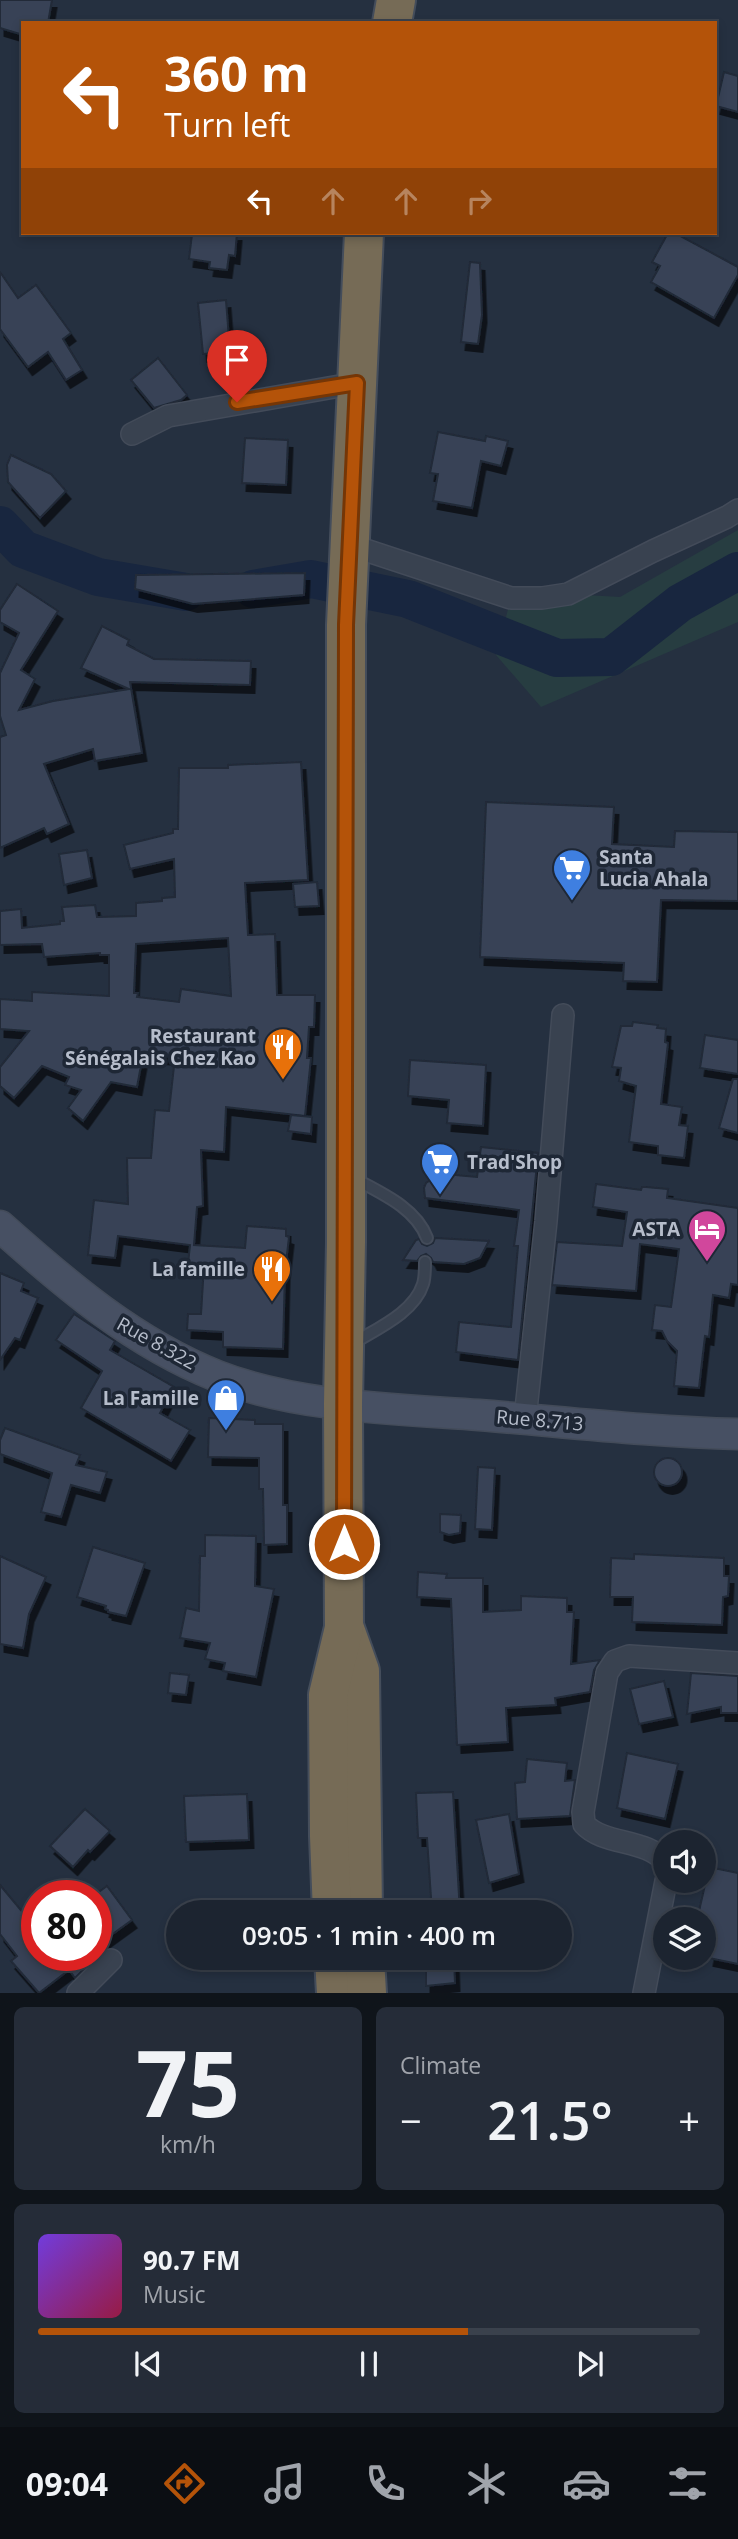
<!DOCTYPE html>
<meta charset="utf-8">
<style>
:root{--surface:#1c2430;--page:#252c38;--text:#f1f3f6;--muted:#a0a4ab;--line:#3a414c;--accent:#b45309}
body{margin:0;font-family:"Open Sans",sans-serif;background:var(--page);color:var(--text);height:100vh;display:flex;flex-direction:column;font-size:26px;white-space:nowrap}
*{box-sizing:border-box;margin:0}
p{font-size:23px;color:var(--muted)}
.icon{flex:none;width:38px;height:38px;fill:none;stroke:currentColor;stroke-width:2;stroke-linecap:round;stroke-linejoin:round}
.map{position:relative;height:1993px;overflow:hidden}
.panel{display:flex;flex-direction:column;gap:14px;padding:14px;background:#0f141a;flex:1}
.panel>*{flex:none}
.hud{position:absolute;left:21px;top:21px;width:696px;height:214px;border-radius:0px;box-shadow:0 4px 10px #0003,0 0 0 2px var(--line);background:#b45309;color:#fff;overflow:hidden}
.controls{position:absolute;left:653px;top:1830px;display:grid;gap:14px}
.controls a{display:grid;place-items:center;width:63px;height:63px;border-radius:50%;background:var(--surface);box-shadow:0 4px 10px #0003,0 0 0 2px var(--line);font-size:35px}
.speed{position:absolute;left:21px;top:1880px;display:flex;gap:14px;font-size:35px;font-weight:700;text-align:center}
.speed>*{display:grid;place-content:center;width:91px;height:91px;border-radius:50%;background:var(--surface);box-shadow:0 4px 10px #0003,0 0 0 2px var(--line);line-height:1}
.speed .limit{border:10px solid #d22;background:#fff;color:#111}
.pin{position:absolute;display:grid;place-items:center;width:60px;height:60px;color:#fff;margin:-72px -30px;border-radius:50% 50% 50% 0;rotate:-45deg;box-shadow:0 0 7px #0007}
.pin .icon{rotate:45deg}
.me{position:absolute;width:77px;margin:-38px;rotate:0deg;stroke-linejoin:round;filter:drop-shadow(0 0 5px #0008)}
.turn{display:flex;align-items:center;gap:24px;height:147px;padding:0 28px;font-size:32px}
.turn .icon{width:91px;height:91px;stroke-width:2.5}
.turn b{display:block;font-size:49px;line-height:60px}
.lanes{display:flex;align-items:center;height:66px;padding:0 28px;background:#0003;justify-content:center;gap:35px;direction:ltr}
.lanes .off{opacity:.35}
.big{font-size:52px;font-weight:600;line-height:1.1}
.panel .tile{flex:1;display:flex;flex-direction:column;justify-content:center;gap:10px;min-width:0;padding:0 24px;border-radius:10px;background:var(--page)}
.panel .dial{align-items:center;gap:0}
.dial b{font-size:91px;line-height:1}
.song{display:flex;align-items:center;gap:21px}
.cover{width:84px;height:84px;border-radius:10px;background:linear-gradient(135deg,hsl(260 70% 55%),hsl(340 70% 35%))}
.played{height:7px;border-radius:4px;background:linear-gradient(90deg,var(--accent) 65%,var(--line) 65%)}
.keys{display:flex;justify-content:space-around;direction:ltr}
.heat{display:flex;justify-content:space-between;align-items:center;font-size:38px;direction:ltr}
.panel .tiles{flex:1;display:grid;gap:14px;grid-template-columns:1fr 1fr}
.tile:last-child{grid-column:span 2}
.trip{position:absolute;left:166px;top:1900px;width:406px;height:70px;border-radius:35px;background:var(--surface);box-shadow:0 4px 10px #0003,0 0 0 2px var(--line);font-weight:600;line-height:70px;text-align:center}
.tab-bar{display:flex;height:112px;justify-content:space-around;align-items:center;background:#0b0e13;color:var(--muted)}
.tab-bar .icon{width:49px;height:49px}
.tab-bar .selected{color:var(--accent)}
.tab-bar b{font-size:32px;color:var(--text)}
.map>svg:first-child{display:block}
</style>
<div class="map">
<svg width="738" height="1993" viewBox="0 0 738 1993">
<defs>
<filter id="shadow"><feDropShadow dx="4.5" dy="8" stdDeviation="0" flood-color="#0009"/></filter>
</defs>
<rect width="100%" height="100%" fill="#253040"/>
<polygon fill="#273d41" points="738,530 738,622 541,707 496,655 511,598 568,594 620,597"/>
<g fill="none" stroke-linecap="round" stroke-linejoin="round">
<g stroke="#18263f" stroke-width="38">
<polyline points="0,525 23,549 98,577 186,592"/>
<polyline points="253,589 311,579 408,599 557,658 611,657 680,603 738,571"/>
</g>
</g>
<g fill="#374356" stroke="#202937" stroke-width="2" fill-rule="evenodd" filter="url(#shadow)">
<polygon points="0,0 52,0 48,23 23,23 23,35 0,28"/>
<polygon points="724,72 738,76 738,112 716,106"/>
<polygon points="237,233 235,256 229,255 227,270 209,268 210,262 189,259 192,234"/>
<polygon points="668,233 675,233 738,267 738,275 714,318 651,282 660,266 652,262"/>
<polygon points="470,262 480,263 482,315 478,344 461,342"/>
<polygon points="0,272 18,298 36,285 71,333 63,339 82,370 66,380 48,352 28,367 0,329"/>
<polygon points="226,300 230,352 203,354 198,303"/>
<polygon points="158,358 187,395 181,400 154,408 131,380"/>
<polygon points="438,432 485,441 486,436 508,441 501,466 481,461 472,508 433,501 438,474 430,473"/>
<polygon points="245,438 288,440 286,485 242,483"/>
<polygon points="11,455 51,474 66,491 40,518 8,482 7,465"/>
<polygon points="305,573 304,595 193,604 135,589 136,575"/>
<polygon points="17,584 58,611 21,670 35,679 19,710 53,701 129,689 81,668 102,626 129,640 127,645 154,659 251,661 250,685 130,682 142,753 95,761 93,749 44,764 69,824 47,834 44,828 0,848 0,737 6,735 0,716 0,673 19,633 0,622 0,610"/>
<path d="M301 762 308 880 245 883 248 935 275 934 277 995H315L314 1027H309L307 1058H311L305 1116 226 1107 224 1152 201 1150 203 1206 197 1207 194 1245 245 1248 247 1226 286 1229V1236L289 1237 285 1272 283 1349 223 1347V1332L187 1330 188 1314H201L204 1265 188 1264 190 1245 118 1236 115 1258 88 1255 94 1200 128 1204 127 1158H151L155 1110 169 1111 175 1057 143 1055 137 1087 111 1082 83 1121 68 1108 81 1090 65 1085 69 1077 42 1066 14 1098 0 1086V1067L29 1031 0 1029V999L32 1001V992L109 996V955H100V953L44 957 42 944 0 945V911L21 909 22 928 60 924V921H64L62 907 95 905 97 917 136 916V903L162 901V898L175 897 174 859 130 869 124 845 173 833V829H178L179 768H228V765ZM228 938 231 996 181 989 179 1002 137 997 138 993H134L136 944Z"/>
<polygon points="486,802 614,807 612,844 674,847 675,831 738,832 738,901 661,900 657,982 623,981 624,963 480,957"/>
<polygon points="87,850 92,878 64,885 59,854"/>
<polygon points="317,882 319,906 295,907 293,884"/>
<polygon points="633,1022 658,1025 657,1028 666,1029 665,1042 668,1043 661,1104 682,1107 679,1125 688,1126 684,1158 658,1155 658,1146 629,1142 636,1086 619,1081 621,1068 612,1067 621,1026 632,1026"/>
<polygon points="705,1035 738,1040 738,1074 700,1068"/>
<polygon points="410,1060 486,1065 483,1126 447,1123 449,1100 408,1096"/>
<polygon points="733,1079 738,1079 738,1133 719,1128"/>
<polygon points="291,1115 312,1117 311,1134 288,1131"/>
<polygon points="481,1147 538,1153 518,1360 456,1352 459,1322 511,1327 518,1246 514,1246 519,1210 425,1198 424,1188 426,1183 432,1179 433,1173 477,1177"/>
<polygon points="596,1184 641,1190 642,1187 646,1187 668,1189 667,1198 738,1208 738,1285 731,1284 729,1298 713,1295 709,1337 705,1336 699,1388 674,1386 677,1351 667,1341 662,1331 652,1330 655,1305 671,1307 679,1249 640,1244 636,1291 552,1285 557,1242 622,1246 627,1212 593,1207"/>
<polygon points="435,1238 489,1241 480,1258 464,1264 433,1262 431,1258 426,1254 421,1256 417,1261 403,1260 416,1240 419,1239 422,1244 427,1246 433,1243"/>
<polygon points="0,1273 24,1283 21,1291 38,1298 20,1340 15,1338 0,1360"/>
<polygon points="74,1314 115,1341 110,1350 174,1387 160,1413 190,1430 171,1461 81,1408 102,1371 56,1340"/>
<polygon points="209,1418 255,1420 255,1424 283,1424 283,1505 287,1505 287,1544 264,1545 263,1489 259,1489 259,1458 208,1457"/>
<polygon points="5,1428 80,1455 76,1465 107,1472 100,1493 71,1485 61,1517 41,1512 52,1473 0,1454 0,1440"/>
<circle cx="668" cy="1472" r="14"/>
<polygon points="478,1467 495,1468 492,1530 475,1529"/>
<polygon points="440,1514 461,1515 460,1533 449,1535 440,1532"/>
<polygon points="205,1535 256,1536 255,1586 274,1589 256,1677 223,1671 225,1663 205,1659 210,1643 180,1638 186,1608 199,1611 200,1556 205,1556"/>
<polygon points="93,1547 145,1563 126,1616 108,1612 108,1610 105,1609 106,1606 77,1597"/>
<polygon points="634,1554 724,1558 724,1576 729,1576 728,1596 723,1597 722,1625 632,1622 633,1597 610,1597 611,1558 634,1559"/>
<polygon points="0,1556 46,1577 29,1614 23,1648 0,1644"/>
<polygon points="418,1572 447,1574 446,1578 483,1578 483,1612 521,1610 521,1596 567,1598 567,1612 574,1612 571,1664 600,1660 594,1670 590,1692 555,1698 556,1705 506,1708 508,1742 457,1745 451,1599 417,1597"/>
<polygon points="170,1673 189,1675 186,1695 168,1693"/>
<polygon points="691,1673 738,1676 738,1713 721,1713 721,1707 687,1714"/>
<polygon points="664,1681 673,1717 639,1724 630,1689"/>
<polygon points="627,1753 678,1764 665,1819 617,1808"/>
<polygon points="527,1759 567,1763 565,1781 575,1780 570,1816 517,1819 515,1783 525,1782"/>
<polygon points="453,1792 460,1913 432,1913 427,1838 418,1838 416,1793"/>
<polygon points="247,1794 249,1840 186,1842 184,1796"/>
<polygon points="85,1809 110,1831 90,1852 88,1850 73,1867 50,1846"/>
<polygon points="509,1814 519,1874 489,1883 476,1820"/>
<polygon points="709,1867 738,1873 738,1964 709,1958 712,1944 707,1943 708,1937 704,1936 704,1920 697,1920"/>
<polygon points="0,1885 29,1920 37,1914 37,1955 98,1955 75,1978 69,1970 39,1993 11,1961 17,1956 0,1934"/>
<polygon points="107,1886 132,1920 96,1946 96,1894"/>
<polygon points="438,1958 454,1958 455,1983 426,1986 426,1962 438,1962"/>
</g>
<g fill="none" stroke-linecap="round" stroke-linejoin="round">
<defs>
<g id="lane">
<path d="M355 1179C381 1193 416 1208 427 1238"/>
<path d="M352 1344C376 1329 414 1313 423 1284 425 1278 425 1269 425 1262"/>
</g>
<g id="street">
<polyline points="132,434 168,416 357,383"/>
<polyline points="350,545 511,598 542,598 568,594 653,551 727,517 738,510"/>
<polyline points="525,1419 546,1221 563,1015"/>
<path d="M665 1862C647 1838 604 1846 584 1824L583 1812 607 1673 615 1661 629 1656 738 1663"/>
<polyline points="78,1993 111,1960"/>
<polyline points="644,1993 666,1881"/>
</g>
<path id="secondary" d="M0 1226C66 1285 134 1343 217 1376 296 1407 395 1409 479 1415 565 1422 652 1432 738 1434"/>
<g id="highway">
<polyline points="392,23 396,0"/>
<polyline points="345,1629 360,1671 363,1913"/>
<polyline points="332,1913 329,1836 328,1695 344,1628 343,1404 346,1242 346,625 364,233"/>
<polyline points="334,1958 336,1993"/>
<polyline points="365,1958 367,1993"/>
</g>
</defs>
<use href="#lane" stroke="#434b59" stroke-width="14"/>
<use href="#street" stroke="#434b59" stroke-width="24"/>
<use href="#secondary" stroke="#434b59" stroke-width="33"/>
<use href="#highway" stroke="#444d5b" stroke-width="42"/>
<use href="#lane" stroke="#394250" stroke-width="10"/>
<use href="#street" stroke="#394250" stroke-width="21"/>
<use href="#secondary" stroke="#475063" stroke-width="30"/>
<use href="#highway" stroke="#766b56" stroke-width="38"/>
</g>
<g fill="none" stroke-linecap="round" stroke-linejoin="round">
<defs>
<polyline id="route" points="237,402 357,383 346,625 344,1544"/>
</defs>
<use href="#route" stroke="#753606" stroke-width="18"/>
<use href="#route" stroke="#b45309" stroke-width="12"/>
</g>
<defs>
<symbol id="supermarket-pin" viewBox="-11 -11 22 30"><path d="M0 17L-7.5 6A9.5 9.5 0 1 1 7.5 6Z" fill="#3f7fe0" stroke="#1e2735"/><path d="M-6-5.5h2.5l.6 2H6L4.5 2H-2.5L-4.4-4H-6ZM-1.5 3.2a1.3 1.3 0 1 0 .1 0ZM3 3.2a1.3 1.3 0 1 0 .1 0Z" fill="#fff"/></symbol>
<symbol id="restaurant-pin" viewBox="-11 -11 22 30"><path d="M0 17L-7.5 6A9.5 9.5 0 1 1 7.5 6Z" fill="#e8710a" stroke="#1e2735"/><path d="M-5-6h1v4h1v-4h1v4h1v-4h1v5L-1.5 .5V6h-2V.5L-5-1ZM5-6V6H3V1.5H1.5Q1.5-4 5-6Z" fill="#fff"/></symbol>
<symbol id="hotel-pin" viewBox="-11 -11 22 30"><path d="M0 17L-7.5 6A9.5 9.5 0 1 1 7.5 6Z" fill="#d1479c" stroke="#1e2735"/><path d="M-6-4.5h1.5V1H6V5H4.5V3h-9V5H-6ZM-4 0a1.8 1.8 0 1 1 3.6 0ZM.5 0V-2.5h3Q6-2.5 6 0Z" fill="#fff"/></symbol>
<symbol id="shop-pin" viewBox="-11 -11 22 30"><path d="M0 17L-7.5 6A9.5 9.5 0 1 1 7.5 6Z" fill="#3f7fe0" stroke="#1e2735"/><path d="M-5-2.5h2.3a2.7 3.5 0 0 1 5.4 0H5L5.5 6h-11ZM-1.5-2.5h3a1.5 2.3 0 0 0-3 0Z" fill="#fff"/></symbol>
</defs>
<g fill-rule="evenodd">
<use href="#supermarket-pin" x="550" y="846" width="44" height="60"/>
<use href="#restaurant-pin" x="261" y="1025" width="44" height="60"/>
<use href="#supermarket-pin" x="418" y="1140" width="44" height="60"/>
<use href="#hotel-pin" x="685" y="1207" width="44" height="60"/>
<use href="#restaurant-pin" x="250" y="1247" width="44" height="60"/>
<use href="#shop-pin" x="204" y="1376" width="44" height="60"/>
</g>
<g text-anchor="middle" stroke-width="7" stroke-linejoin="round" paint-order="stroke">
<g font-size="19" font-weight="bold" fill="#b6bdcb" stroke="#1e2735" text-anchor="end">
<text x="599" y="864" text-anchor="start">Santa<tspan x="599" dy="22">Lucia Ahala</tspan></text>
<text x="256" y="1043">Restaurant<tspan x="256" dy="22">Sénégalais Chez Kao</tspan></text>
<text x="467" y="1169" text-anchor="start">Trad'Shop</text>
<text x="680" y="1236">ASTA</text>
<text x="245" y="1276">La famille</text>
<text x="199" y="1405">La Famille</text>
</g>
<g font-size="19" fill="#b6bdcb" stroke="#1e2735">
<text transform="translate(157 1343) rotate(29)" y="7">Rue 8.322</text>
<text transform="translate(540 1420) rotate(5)" y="7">Rue 8.713</text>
</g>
</g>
</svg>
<div class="controls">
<a><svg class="icon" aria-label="sound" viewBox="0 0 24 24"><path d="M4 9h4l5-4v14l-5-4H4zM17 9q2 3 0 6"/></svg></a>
<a><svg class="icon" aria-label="layers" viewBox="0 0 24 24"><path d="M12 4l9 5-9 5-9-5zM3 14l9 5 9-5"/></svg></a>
</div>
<div class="speed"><div class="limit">80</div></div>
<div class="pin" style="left:237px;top:402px;background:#d93025"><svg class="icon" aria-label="arrive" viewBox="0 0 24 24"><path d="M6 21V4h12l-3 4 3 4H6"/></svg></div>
<svg class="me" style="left:344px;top:1544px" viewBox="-20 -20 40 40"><circle r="17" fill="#b45309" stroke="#fff" stroke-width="3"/><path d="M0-11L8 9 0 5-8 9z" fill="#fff"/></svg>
<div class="trip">09:05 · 1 min · 400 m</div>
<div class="hud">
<div class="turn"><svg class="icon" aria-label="left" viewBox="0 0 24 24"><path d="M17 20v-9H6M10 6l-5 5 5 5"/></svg><div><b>360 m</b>Turn left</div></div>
<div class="lanes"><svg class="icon" aria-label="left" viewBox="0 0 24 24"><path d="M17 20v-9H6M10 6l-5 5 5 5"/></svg><svg class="icon off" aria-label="ahead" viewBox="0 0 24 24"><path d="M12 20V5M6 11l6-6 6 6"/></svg><svg class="icon off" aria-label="ahead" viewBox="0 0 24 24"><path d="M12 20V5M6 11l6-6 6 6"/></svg><svg class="icon off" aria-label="right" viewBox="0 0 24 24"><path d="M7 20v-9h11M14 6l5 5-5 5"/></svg></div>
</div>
</div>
<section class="panel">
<div class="tiles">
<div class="tile dial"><b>75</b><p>km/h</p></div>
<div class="tile"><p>Climate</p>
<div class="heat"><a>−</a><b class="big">21.5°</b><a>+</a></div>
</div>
<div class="tile">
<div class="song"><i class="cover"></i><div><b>90.7 FM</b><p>Music</p></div></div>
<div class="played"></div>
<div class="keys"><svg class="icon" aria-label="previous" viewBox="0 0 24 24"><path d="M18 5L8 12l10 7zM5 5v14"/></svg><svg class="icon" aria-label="pause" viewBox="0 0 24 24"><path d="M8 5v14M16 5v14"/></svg><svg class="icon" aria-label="next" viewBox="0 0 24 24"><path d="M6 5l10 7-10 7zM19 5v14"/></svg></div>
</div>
</div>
</section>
<nav class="tab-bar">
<b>09:04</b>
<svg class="icon selected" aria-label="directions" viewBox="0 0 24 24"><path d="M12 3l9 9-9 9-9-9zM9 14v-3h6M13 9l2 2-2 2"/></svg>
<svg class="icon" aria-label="music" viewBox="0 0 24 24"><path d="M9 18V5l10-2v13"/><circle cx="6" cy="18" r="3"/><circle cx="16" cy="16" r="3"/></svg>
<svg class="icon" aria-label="phone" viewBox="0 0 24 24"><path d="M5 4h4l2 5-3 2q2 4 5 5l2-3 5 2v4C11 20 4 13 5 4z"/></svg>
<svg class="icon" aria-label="climate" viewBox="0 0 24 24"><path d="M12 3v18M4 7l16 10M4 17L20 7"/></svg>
<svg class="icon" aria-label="car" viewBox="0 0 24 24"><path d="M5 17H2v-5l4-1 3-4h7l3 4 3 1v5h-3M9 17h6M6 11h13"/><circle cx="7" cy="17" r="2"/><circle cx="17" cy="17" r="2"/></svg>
<svg class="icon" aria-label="filters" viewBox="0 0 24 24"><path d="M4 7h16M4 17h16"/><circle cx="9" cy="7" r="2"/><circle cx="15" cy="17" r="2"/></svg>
</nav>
